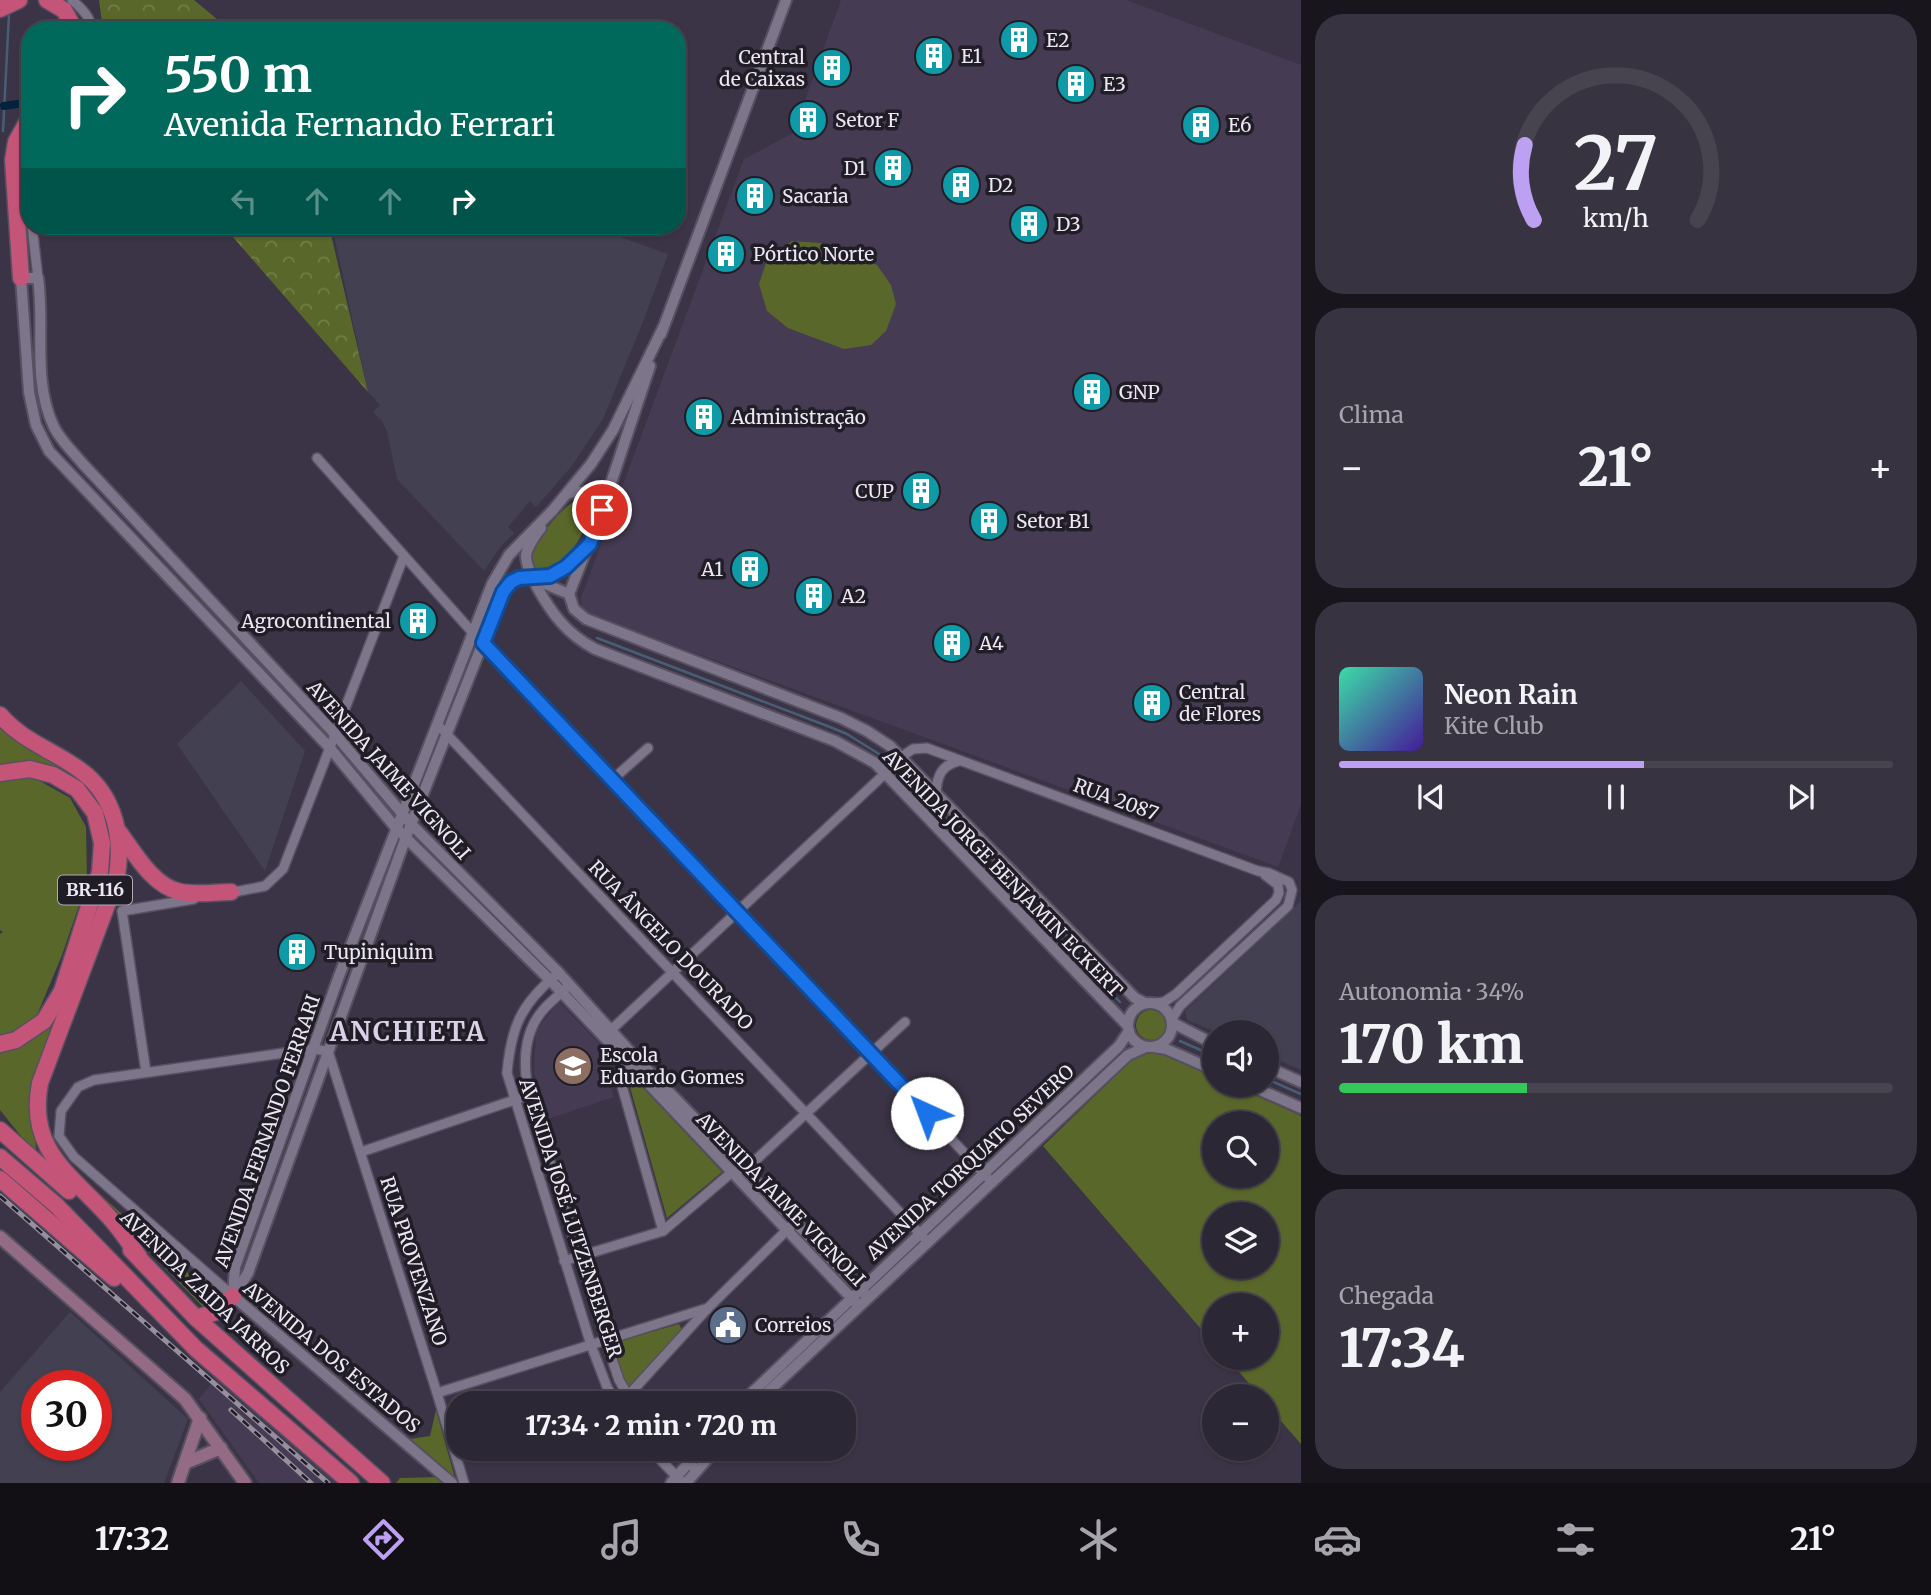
<!DOCTYPE html>
<html lang="pt">
<meta charset="utf-8">
<style>
:root{--surface:#2c2734;--page:#383340;--text:#f1f3f6;--muted:#a6a5ac;--line:#48444f;--accent:#bca0f2}
body{margin:0;font-family:Merriweather,serif;background:var(--page);color:var(--text);height:100vh;display:flex;flex-direction:column;font-size:26px;white-space:nowrap}
*{box-sizing:border-box;margin:0}
p{font-size:23px;color:var(--muted)}
.icon{flex:none;width:38px;height:38px;fill:none;stroke:currentColor;stroke-width:2;stroke-linecap:round;stroke-linejoin:round}
.map{position:relative;flex:1;overflow:hidden}
.drawer{display:flex;flex-direction:column;gap:14px;padding:14px;background:#18151d;width:630px}
.drawer>*{flex:none}
.banner{position:absolute;left:21px;top:21px;width:665px;height:214px;border-radius:28px;box-shadow:0 2px 5px #0004,0 0 0 2px var(--line);background:#00695c;color:#fff;overflow:hidden}
.controls{position:absolute;left:1202px;top:1020px;display:grid;gap:14px}
.controls a{display:grid;place-items:center;width:77px;height:77px;border-radius:50%;background:var(--surface);box-shadow:0 2px 5px #0004,0 0 0 2px var(--line);font-size:35px}
.speed{position:absolute;left:21px;top:1370px;display:flex;gap:14px;font-size:35px;font-weight:700;text-align:center}
.speed>*{display:grid;place-content:center;width:91px;height:91px;border-radius:50%;background:var(--surface);box-shadow:0 2px 5px #0004,0 0 0 2px var(--line);line-height:1}
.speed .limit{border:10px solid #d22;background:#fff;color:#111}
.pin{position:absolute;display:grid;place-items:center;width:60px;height:60px;color:#fff;margin:-30px;border:4px solid #fff;border-radius:50%;box-shadow:0 2px 7px #0007}
.me{position:absolute;width:77px;margin:-38px;rotate:317deg;stroke-linejoin:round;filter:drop-shadow(0 0 5px #0008)}
.turn{display:flex;align-items:center;gap:24px;height:147px;padding:0 28px;font-size:32px}
.turn .icon{width:91px;height:91px;stroke-width:2.5}
.turn b{display:block;font-size:49px;line-height:60px}
.lanes{display:flex;align-items:center;height:66px;padding:0 28px;background:#0003;justify-content:center;gap:35px;direction:ltr}
.lanes .off{opacity:.35}
.big{font-size:52px;font-weight:800;line-height:1.1}
.drawer .card{flex:1;display:flex;flex-direction:column;justify-content:center;gap:10px;min-width:0;padding:0 24px;border-radius:28px;background:var(--page)}
.drawer .dial{align-items:center;gap:0}
.dial svg{height:182px;overflow:visible;fill:none;stroke:var(--line);stroke-width:7;stroke-linecap:round;text-anchor:middle}
.dial text{fill:var(--text);stroke:none}
.song{display:flex;align-items:center;gap:21px}
.cover{width:84px;height:84px;border-radius:10px;background:linear-gradient(135deg,hsl(160 70% 55%),hsl(260 70% 35%))}
.played{height:7px;border-radius:4px;background:linear-gradient(90deg,var(--accent) 55%,var(--line) 55%)}
.keys{display:flex;justify-content:space-around;direction:ltr}
.heat{display:flex;justify-content:space-between;align-items:center;font-size:38px;direction:ltr}
.charge{height:10px;border-radius:5px;background:linear-gradient(90deg,#34c759 34%,var(--line) 0)}
.trip{position:absolute;left:446px;top:1391px;width:410px;height:70px;border-radius:28px;background:var(--surface);box-shadow:0 2px 5px #0004,0 0 0 2px var(--line);font-weight:800;line-height:70px;text-align:center}
.dock{display:flex;height:112px;justify-content:space-around;align-items:center;background:#121015;color:var(--muted)}
.dock .icon{width:49px;height:49px}
.dock .selected{color:var(--accent)}
.dock b{font-size:32px;color:var(--text)}
main{display:flex;flex:1;min-height:0}
.map>svg:first-child{display:block}
</style>
<main>
<div class="map">
<svg width="1301" height="1483" viewBox="0 0 1301 1483">
<defs>
<pattern id="forest-crowns" width="20" height="18" patternUnits="userSpaceOnUse" patternTransform="scale(1.75)"><rect width="20" height="18" fill="#59682a"/><path d="M2 6a3 3 0 1 1 6 0M12 15a3 3 0 1 1 6 0" fill="none" stroke="#717e49"/></pattern>
</defs>
<rect width="100%" height="100%" fill="#3b3446"/>
<g fill="#453c53">
<polygon points="841,0 1126,0 1301,65 1301,805 1278,867 581,611 581,598 744,159 793,133"/>
<polygon points="559,1002 614,1059 608,1077 614,1097 548,1119 534,1072 536,1031"/>
<polygon points="217,1377 270,1423 337,1483 259,1483 199,1399"/>
</g>
<g fill="#434051" fill-rule="evenodd">
<polygon points="332,226 589,226 668,254 643,322 603,419 571,467 536,507 530,501 508,527 514,533 501,546 484,571 397,479 387,431 382,421 373,412 380,405 368,392"/>
<polygon points="241,681 305,751 265,871 177,744"/>
<polygon points="1301,901 1301,1070 1267,1055 1267,1032 1217,1032 1187,1020 1185,1011"/>
<path d="M70 1312 188 1419 164 1483H0V1392ZM37 1386H96V1446H37Z"/>
</g>
<g fill="#59682a" fill-rule="evenodd">
<polygon points="792,241 820,243 877,265 891,285 896,304 886,331 871,345 844,349 788,328 767,311 759,284 767,260"/>
<path d="M577 501C606 515 566 560 551 571H536C533 568 530 561 531 556 533 543 565 502 577 501Z"/>
<polygon points="0,723 18,742 66,769 20,763 0,768"/>
<polygon points="31,776 70,798 86,827 87,882 62,955 37,1015 14,1033 0,1036 0,934 3,932 0,930 0,780"/>
<polygon points="63,1005 32,1117 37,1156 0,1110 0,1050 17,1046 49,1028"/>
<circle cx="1151" cy="1025" r="15"/>
<path d="M1149 1052 1161 1054 1214 1077V1085H1232L1301 1116V1444L1267 1405V1396H1260L1227 1358H1267V1306H1214V1344L1043 1146 1136 1056ZM1214 1124H1267V1176H1214ZM1214 1214H1267V1267H1214Z"/>
<polygon points="632,1076 722,1172 667,1218 628,1080"/>
<path d="M66 1164 190 1275 196 1270C209 1280 221 1287 218 1305L211 1309 202 1306 64 1166Z"/>
<polygon points="679,1324 682,1330 626,1391 610,1344"/>
<polygon points="436,1410 455,1478 410,1439 430,1436"/>
<polygon points="440,1477 447,1483 396,1483 400,1478"/>
</g>
<g fill="url(#forest-crowns)">
<polygon points="99,0 194,0 230,30 103,30"/>
<polygon points="222,226 329,226 368,392 232,236"/>
</g>
<g fill="none" stroke-linecap="round" stroke-linejoin="round">
<g stroke="#485e74" stroke-width="2.5">
<polyline points="3,131 9,14"/>
<polyline points="597,638 830,727 847,734 879,754"/>
<polyline points="907,777 1120,1002"/>
<polyline points="1180,1041 1214,1056"/>
<polyline points="1267,1079 1301,1094"/>
</g>
<polyline stroke="#01233e" stroke-width="8" points="4,106 30,102"/>
<defs>
<g id="minor">
<path d="M72 0C81 8 91 17 92 30"/>
<polyline points="32,226 38,278"/>
<polyline points="317,458 473,633 988,1178"/>
<polyline points="437,724 924,1238"/>
<polyline points="612,780 648,748"/>
<path d="M936 793C937 775 942 765 959 761"/>
<polyline points="229,893 265,886 283,869 404,556"/>
<path d="M555 976C520 1005 511 1029 507 1073L591 1345 607 1387 617 1404"/>
<path d="M565 989C558 996 550 1002 544 1009 522 1033 523 1066 529 1095L606 1341 619 1380 633 1404"/>
<polyline points="1155,1003 1164,1002 1176,994 1276,900 1279,893 1278,885 1265,875"/>
<polyline points="611,1030 907,753 913,749 927,748 1258,871 1269,873 1289,882 1292,890 1288,906 1180,1006 1172,1019"/>
<polyline points="632,1060 620,1079 663,1231"/>
<polyline points="146,1072 122,911 194,899"/>
<polyline points="361,1152 529,1095"/>
<polyline points="564,1261 663,1231 731,1173 746,1169 905,1022"/>
<polyline points="233,1296 74,1157 59,1136 61,1111 78,1087 94,1080 312,1049 328,1051 437,1393 464,1483"/>
<polyline points="437,1393 708,1308"/>
<polyline points="625,1399 708,1308 792,1225"/>
<polyline points="650,1449 681,1481"/>
<polyline points="674,1449 693,1467"/>
</g>
<g id="tertiary">
<polyline points="661,334 786,0"/>
<path d="M567 494C584 487 594 496 602 510"/>
<path d="M541 528C535 536 527 546 526 556 526 567 533 578 537 587 552 614 567 634 595 649L835 741 875 763 1128 1026"/>
<polyline points="533,579 569,594"/>
<polyline points="569,594 574,609 586,619 841,718 867,731 890,746 1135,998 1145,1003"/>
<polyline points="569,594 602,510 650,366"/>
<circle cx="1150" cy="1025" r="22"/>
<polyline points="1173,1023 1214,1044"/>
<polyline points="1154,1047 1166,1049 1214,1070"/>
<polyline points="1267,1067 1301,1082"/>
<polyline points="1249,1085 1301,1108"/>
<path d="M234 1295 248 1273 406 837 503 592C521 570 534 584 555 574 569 567 579 554 590 544"/>
<polyline points="233,1296 235,1267 339,976 492,584 509,555 553,510 591,464 613,430 663,328"/>
<polyline points="233,1296 452,1483"/>
<path d="M859 1306 550 980 396 828 329 747 49 451 36 425 29 392 21 278H38C45 326 32 379 53 425 59 439 73 452 83 464L334 733 411 824 559 973 635 1057 868 1297"/>
<polyline points="740,1404 1119,1046 1129,1031"/>
<polyline points="755,1404 1128,1055 1146,1047"/>
<polyline points="671,1483 701,1449"/>
<polyline points="686,1483 716,1449"/>
</g>
<g id="secondary">
<polyline points="0,1237 185,1399 245,1483"/>
<polyline points="185,1463 221,1448"/>
<polyline points="178,1483 200,1418"/>
</g>
<g id="motorway">
<polyline points="47,0 64,10 75,30"/>
<polyline points="0,9 19,0"/>
<polyline points="21,278 13,160 16,142 30,117"/>
<path d="M0 715C22 741 53 750 80 770 116 796 124 840 116 881L40 1083C27 1151 71 1174 110 1218 121 1230 130 1244 139 1257"/>
<polyline points="0,773 30,769 53,775 77,789 95,813 102,843 100,872 62,991 44,1021 16,1040 0,1044"/>
<path d="M119 832C134 852 153 887 181 892 196 895 215 892 231 892"/>
<polyline points="0,1130 69,1191"/>
<polyline points="0,1157 56,1205 196,1349 351,1483"/>
<polyline points="0,1179 114,1278"/>
<polyline points="131,1250 196,1318 382,1483"/>
<polyline points="196,1318 216,1312 233,1296"/>
</g>
</defs>
<use href="#minor" stroke="#575060" stroke-width="12"/>
<use href="#tertiary" stroke="#575060" stroke-width="14"/>
<use href="#secondary" stroke="#575060" stroke-width="16"/>
<use href="#motorway" stroke="#575060" stroke-width="19"/>
<use href="#minor" stroke="#7d758a" stroke-width="9"/>
<use href="#tertiary" stroke="#7d758a" stroke-width="10"/>
<use href="#secondary" stroke="#936b85" stroke-width="12"/>
<use href="#motorway" stroke="#c55479" stroke-width="16"/>
<defs>
<g id="rail">
<polyline points="0,1196 328,1483"/>
<polyline points="231,1410 311,1483"/>
</g>
</defs>
<use href="#rail" stroke="#958f9e" stroke-width="5"/>
<use href="#rail" stroke="#201d26" stroke-width="2.5" stroke-dasharray="8" stroke-linecap="butt"/>
</g>
<g fill="none" stroke-linecap="round" stroke-linejoin="round">
<defs>
<polyline id="route" points="602,510 590,544 566,567 550,576 519,578 511,582 503,592 483,643 927,1113"/>
</defs>
<use href="#route" stroke="#114b97" stroke-width="18"/>
<use href="#route" stroke="#1a73e8" stroke-width="12"/>
</g>
<defs>
<symbol id="building-disc" viewBox="-11 -11 22 22"><circle r="9.5" fill="#0f9aa8" stroke="#201d26"/><path d="M-4-6H4V6H1V3H-1V6H-4ZM-2.5-4.3h1.7v1.8h-1.7ZM.8-4.3h1.7v1.8H.8ZM-2.5-1h1.7V.8h-1.7ZM.8-1h1.7V.8H.8Z" fill="#fff"/></symbol>
<symbol id="school-disc" viewBox="-11 -11 22 22"><circle r="9.5" fill="#8d6e63" stroke="#201d26"/><path d="M0-5L7-2L0 1L-7-2ZM-4 1L0 2.5L4 1V4Q0 6-4 4Z" fill="#fff"/></symbol>
<symbol id="civic-disc" viewBox="-11 -11 22 22"><circle r="9.5" fill="#5c6f8a" stroke="#201d26"/><path d="M-.6-6.5H3V-4.5H.6V-3L4-1V1h2V6H-6V1h2V-1L-.6-3ZM-1.2 2.5V6h2.4V2.5Z" fill="#fff"/></symbol>
</defs>
<g fill-rule="evenodd">
<use href="#building-disc" x="997" y="18" width="44" height="44"/>
<use href="#building-disc" x="912" y="34" width="44" height="44"/>
<use href="#building-disc" x="810" y="46" width="44" height="44"/>
<use href="#building-disc" x="1054" y="62" width="44" height="44"/>
<use href="#building-disc" x="786" y="98" width="44" height="44"/>
<use href="#building-disc" x="1179" y="103" width="44" height="44"/>
<use href="#building-disc" x="871" y="146" width="44" height="44"/>
<use href="#building-disc" x="939" y="163" width="44" height="44"/>
<use href="#building-disc" x="733" y="174" width="44" height="44"/>
<use href="#building-disc" x="1007" y="202" width="44" height="44"/>
<use href="#building-disc" x="704" y="232" width="44" height="44"/>
<use href="#building-disc" x="1070" y="370" width="44" height="44"/>
<use href="#building-disc" x="682" y="395" width="44" height="44"/>
<use href="#building-disc" x="899" y="469" width="44" height="44"/>
<use href="#building-disc" x="967" y="499" width="44" height="44"/>
<use href="#building-disc" x="728" y="547" width="44" height="44"/>
<use href="#building-disc" x="792" y="574" width="44" height="44"/>
<use href="#building-disc" x="396" y="599" width="44" height="44"/>
<use href="#building-disc" x="930" y="621" width="44" height="44"/>
<use href="#building-disc" x="1130" y="681" width="44" height="44"/>
<use href="#building-disc" x="275" y="930" width="44" height="44"/>
<use href="#school-disc" x="551" y="1044" width="44" height="44"/>
<use href="#civic-disc" x="706" y="1303" width="44" height="44"/>
</g>
<g text-anchor="middle" stroke-width="7" stroke-linejoin="round" paint-order="stroke">
<rect fill="#201d26" stroke="#afaab6" stroke-width="2" x="58" y="875.5" width="74" height="29" rx="5"/>
<g font-size="18" font-weight="bold" fill="#ece7f3">
<text x="95" y="896">BR-116</text>
</g>
<g font-size="19" fill="#ece7f3" stroke="#201d26" text-anchor="start">
<text x="1046" y="47">E2</text>
<text x="961" y="63">E1</text>
<text x="805" y="64" text-anchor="end">Central<tspan x="805" dy="22">de Caixas</tspan></text>
<text x="1103" y="91">E3</text>
<text x="835" y="127">Setor F</text>
<text x="1228" y="132">E6</text>
<text x="866" y="175" text-anchor="end">D1</text>
<text x="988" y="192">D2</text>
<text x="782" y="203">Sacaria</text>
<text x="1056" y="231">D3</text>
<text x="753" y="261">Pórtico Norte</text>
<text x="1119" y="399">GNP</text>
<text x="731" y="424">Administração</text>
<text x="894" y="498" text-anchor="end">CUP</text>
<text x="1016" y="528">Setor B1</text>
<text x="723" y="576" text-anchor="end">A1</text>
<text x="841" y="603">A2</text>
<text x="391" y="628" text-anchor="end">Agrocontinental</text>
<text x="979" y="650">A4</text>
<text x="1179" y="699">Central<tspan x="1179" dy="22">de Flores</tspan></text>
<text x="324" y="959">Tupiniquim</text>
<text x="600" y="1062">Escola<tspan x="600" dy="22">Eduardo Gomes</tspan></text>
<text x="755" y="1332">Correios</text>
</g>
<g font-size="19" fill="#ece7f3" stroke="#201d26">
<text transform="translate(389 770) rotate(48)" y="7">AVENIDA JAIME VIGNOLI</text>
<text transform="translate(1116 799) rotate(20)" y="7">RUA 2087</text>
<text transform="translate(1003 873) rotate(46)" y="7">AVENIDA JORGE BENJAMIN ECKERT</text>
<text transform="translate(671 945) rotate(46)" y="7">RUA ÂNGELO DOURADO</text>
<text transform="translate(267 1131) rotate(-71)" y="7">AVENIDA FERNANDO FERRARI</text>
<text transform="translate(970 1162) rotate(-43)" y="7">AVENIDA TORQUATO SEVERO</text>
<text transform="translate(781 1199) rotate(46)" y="7">AVENIDA JAIME VIGNOLI</text>
<text transform="translate(571 1218) rotate(72)" y="7">AVENIDA JOSÉ LUTZENBERGER</text>
<text transform="translate(414 1261) rotate(72)" y="7">RUA PROVENZANO</text>
<text transform="translate(205 1292) rotate(44)" y="7">AVENIDA ZAIDA JARROS</text>
<text transform="translate(332 1357) rotate(40)" y="7">AVENIDA DOS ESTADOS</text>
</g>
<g font-size="26" font-weight="bold" letter-spacing="2" fill="#d9d1e8" stroke="#201d26">
<text x="408" y="1041">ANCHIETA</text>
</g>
</g>
</svg>
<div class="controls">
<a><svg class="icon" aria-label="sound" viewBox="0 0 24 24"><path d="M4 9h4l5-4v14l-5-4H4zM17 9q2 3 0 6"/></svg></a>
<a><svg class="icon" aria-label="search" viewBox="0 0 24 24"><circle cx="10" cy="10" r="6"/><path d="M15 15l6 6"/></svg></a>
<a><svg class="icon" aria-label="layers" viewBox="0 0 24 24"><path d="M12 4l9 5-9 5-9-5zM3 14l9 5 9-5"/></svg></a>
<a>+</a>
<a>−</a>
</div>
<div class="speed"><div class="limit">30</div></div>
<div class="pin" style="left:602px;top:510px;background:#d93025"><svg class="icon" aria-label="arrive" viewBox="0 0 24 24"><path d="M6 21V4h12l-3 4 3 4H6"/></svg></div>
<svg class="me" style="left:927px;top:1113px" viewBox="-20 -20 40 40"><circle r="19" fill="#fff"/><path d="M0-13L10 11 0 6-10 11z" fill="#1a73e8"/></svg>
<div class="trip">17:34 · 2 min · 720 m</div>
<div class="banner">
<div class="turn"><svg class="icon" aria-label="right" viewBox="0 0 24 24"><path d="M7 20v-9h11M14 6l5 5-5 5"/></svg><div><b>550 m</b>Avenida Fernando Ferrari</div></div>
<div class="lanes"><svg class="icon off" aria-label="left" viewBox="0 0 24 24"><path d="M17 20v-9H6M10 6l-5 5 5 5"/></svg><svg class="icon off" aria-label="ahead" viewBox="0 0 24 24"><path d="M12 20V5M6 11l6-6 6 6"/></svg><svg class="icon off" aria-label="ahead" viewBox="0 0 24 24"><path d="M12 20V5M6 11l6-6 6 6"/></svg><svg class="icon" aria-label="right" viewBox="0 0 24 24"><path d="M7 20v-9h11M14 6l5 5-5 5"/></svg></div>
</div>
</div>
<section class="drawer">
<div class="card dial"><svg viewBox="0 0 100 80">
<path d="M14 69A42 42 0 1 1 86 69"/>
<path d="M14 69A42 42 0 0 1 10 36" stroke="#bca0f2"/>
<text x="50" y="56" font-size="32" font-weight="700">27</text>
<text x="50" y="72" font-size="11">km/h</text>
</svg></div>
<div class="card"><p>Clima</p>
<div class="heat"><a>−</a><b class="big">21°</b><a>+</a></div>
</div>
<div class="card">
<div class="song"><i class="cover"></i><div><b>Neon Rain</b><p>Kite Club</p></div></div>
<div class="played"></div>
<div class="keys"><svg class="icon" aria-label="previous" viewBox="0 0 24 24"><path d="M18 5L8 12l10 7zM5 5v14"/></svg><svg class="icon" aria-label="pause" viewBox="0 0 24 24"><path d="M8 5v14M16 5v14"/></svg><svg class="icon" aria-label="next" viewBox="0 0 24 24"><path d="M6 5l10 7-10 7zM19 5v14"/></svg></div>
</div>
<div class="card"><p>Autonomia · 34%</p><b class="big">170 km</b><div class="charge"></div></div>
<div class="card"><p>Chegada</p><b class="big">17:34</b></div>
</section>
</main>
<nav class="dock">
<b>17:32</b>
<svg class="icon selected" aria-label="directions" viewBox="0 0 24 24"><path d="M12 3l9 9-9 9-9-9zM9 14v-3h6M13 9l2 2-2 2"/></svg>
<svg class="icon" aria-label="music" viewBox="0 0 24 24"><path d="M9 18V5l10-2v13"/><circle cx="6" cy="18" r="3"/><circle cx="16" cy="16" r="3"/></svg>
<svg class="icon" aria-label="phone" viewBox="0 0 24 24"><path d="M5 4h4l2 5-3 2q2 4 5 5l2-3 5 2v4C11 20 4 13 5 4z"/></svg>
<svg class="icon" aria-label="climate" viewBox="0 0 24 24"><path d="M12 3v18M4 7l16 10M4 17L20 7"/></svg>
<svg class="icon" aria-label="car" viewBox="0 0 24 24"><path d="M5 17H2v-5l4-1 3-4h7l3 4 3 1v5h-3M9 17h6M6 11h13"/><circle cx="7" cy="17" r="2"/><circle cx="17" cy="17" r="2"/></svg>
<svg class="icon" aria-label="filters" viewBox="0 0 24 24"><path d="M4 7h16M4 17h16"/><circle cx="9" cy="7" r="2"/><circle cx="15" cy="17" r="2"/></svg>
<b>21°</b>
</nav>
